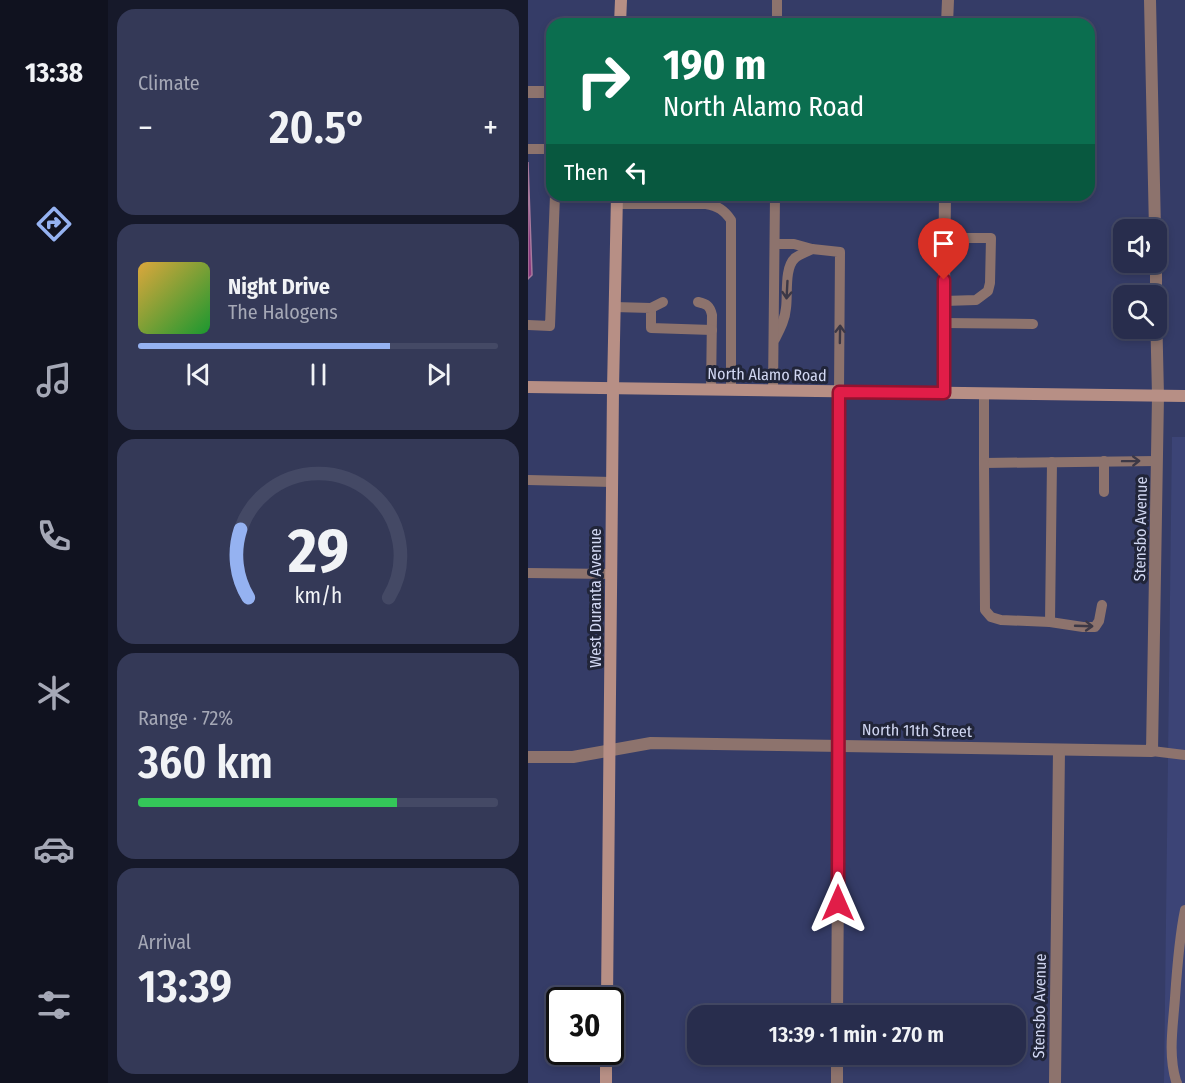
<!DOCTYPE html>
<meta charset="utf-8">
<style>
:root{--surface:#282d4d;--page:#343957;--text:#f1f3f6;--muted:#a5a8b6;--line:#444965;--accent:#95b2f1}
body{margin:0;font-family:"Fira Sans Condensed",sans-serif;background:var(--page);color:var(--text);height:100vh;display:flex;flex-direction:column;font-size:22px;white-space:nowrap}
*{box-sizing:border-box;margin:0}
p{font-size:20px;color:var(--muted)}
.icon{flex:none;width:33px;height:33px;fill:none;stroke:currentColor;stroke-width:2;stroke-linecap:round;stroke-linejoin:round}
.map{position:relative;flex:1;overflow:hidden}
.sheet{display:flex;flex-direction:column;gap:9px;padding:9px;background:#16192a;width:420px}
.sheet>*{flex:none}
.top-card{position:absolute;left:18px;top:18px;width:549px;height:183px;border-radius:18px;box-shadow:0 3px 9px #0003,0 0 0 2px var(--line);background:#0b6e4f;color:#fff;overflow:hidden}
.buttons{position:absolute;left:585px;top:219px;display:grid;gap:12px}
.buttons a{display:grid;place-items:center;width:54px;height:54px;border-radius:12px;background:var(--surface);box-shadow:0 3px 9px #0003,0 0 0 2px var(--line);font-size:30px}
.speed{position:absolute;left:18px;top:987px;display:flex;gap:12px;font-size:30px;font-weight:700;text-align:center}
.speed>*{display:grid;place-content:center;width:78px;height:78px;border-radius:50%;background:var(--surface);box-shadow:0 3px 9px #0003,0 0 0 2px var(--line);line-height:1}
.speed .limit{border:3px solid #111;border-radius:9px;background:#fff;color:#111}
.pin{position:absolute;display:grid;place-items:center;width:51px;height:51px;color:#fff;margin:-62px -26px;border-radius:50% 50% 50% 0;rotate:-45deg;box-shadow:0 0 6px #0007}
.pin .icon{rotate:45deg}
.me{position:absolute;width:66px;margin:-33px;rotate:0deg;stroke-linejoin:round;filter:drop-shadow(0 0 4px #0008)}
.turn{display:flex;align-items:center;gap:21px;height:126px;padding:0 18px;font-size:27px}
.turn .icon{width:78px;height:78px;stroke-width:2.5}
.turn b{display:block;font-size:42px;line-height:51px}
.then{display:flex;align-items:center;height:57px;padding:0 18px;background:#0003;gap:12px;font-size:22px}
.big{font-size:45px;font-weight:600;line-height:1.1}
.sheet .card{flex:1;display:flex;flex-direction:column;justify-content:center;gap:9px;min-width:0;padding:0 21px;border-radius:18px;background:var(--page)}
.sheet .dial{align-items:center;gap:0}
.dial svg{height:156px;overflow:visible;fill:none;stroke:var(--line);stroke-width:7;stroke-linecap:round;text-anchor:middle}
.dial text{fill:var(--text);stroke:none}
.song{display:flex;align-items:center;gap:18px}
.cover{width:72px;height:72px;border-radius:9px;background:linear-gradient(135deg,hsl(40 70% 55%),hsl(130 70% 35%))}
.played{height:6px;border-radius:3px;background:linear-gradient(90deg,var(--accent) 70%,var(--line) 70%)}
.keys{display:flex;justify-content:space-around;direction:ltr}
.heat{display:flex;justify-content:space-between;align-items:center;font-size:33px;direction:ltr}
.charge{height:9px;border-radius:4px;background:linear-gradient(90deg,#34c759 72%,var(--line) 0)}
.trip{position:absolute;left:159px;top:1005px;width:339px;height:60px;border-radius:18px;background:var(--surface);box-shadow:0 3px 9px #0003,0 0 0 2px var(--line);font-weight:600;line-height:60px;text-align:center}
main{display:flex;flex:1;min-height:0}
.tabs{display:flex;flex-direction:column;width:108px;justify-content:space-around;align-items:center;background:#10121f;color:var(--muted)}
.tabs .icon{width:42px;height:42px}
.tabs .selected{color:var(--accent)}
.tabs b{font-size:27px;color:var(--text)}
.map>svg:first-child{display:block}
</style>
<main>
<nav class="tabs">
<b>13:38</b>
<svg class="icon selected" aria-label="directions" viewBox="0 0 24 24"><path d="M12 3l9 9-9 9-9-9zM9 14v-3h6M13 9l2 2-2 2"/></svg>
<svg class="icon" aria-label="music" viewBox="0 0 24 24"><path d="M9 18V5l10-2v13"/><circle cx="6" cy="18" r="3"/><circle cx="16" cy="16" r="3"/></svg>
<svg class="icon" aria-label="phone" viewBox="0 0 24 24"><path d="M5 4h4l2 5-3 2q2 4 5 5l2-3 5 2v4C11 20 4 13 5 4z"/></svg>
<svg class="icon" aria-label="climate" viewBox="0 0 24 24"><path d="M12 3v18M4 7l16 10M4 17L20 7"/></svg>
<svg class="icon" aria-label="car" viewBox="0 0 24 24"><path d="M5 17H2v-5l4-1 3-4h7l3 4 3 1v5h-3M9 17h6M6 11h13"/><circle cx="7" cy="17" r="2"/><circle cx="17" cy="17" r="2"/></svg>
<svg class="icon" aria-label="filters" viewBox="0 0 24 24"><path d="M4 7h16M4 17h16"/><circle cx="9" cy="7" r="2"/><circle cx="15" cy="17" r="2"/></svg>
</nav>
<section class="sheet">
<div class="card"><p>Climate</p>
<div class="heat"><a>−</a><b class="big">20.5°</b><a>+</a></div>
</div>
<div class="card">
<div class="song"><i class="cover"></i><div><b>Night Drive</b><p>The Halogens</p></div></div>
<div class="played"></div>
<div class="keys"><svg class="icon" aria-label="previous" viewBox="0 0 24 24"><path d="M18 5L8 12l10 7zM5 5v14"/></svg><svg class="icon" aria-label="pause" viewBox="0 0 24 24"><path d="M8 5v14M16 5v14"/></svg><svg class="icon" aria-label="next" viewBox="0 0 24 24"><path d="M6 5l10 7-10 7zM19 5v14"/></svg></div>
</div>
<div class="card dial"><svg viewBox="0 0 100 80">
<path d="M14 69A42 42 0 1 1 86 69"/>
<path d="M14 69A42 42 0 0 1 10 34" stroke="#95b2f1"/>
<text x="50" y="56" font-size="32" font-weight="700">29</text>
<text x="50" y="72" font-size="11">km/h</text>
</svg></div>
<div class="card"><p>Range · 72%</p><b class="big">360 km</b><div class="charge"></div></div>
<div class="card"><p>Arrival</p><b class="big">13:39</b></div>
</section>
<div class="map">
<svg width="657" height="1083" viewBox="0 0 657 1083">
<rect width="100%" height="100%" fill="#353c67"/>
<polygon fill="#3c4476" points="644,437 657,437 657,1083 636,1083"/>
<polygon fill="#8d3a7e" stroke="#a87a9d" stroke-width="1.5" points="0,162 4,275 0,279"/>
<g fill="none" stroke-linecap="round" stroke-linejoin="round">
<g stroke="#8d736d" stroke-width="10">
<polyline points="249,24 249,0"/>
<polyline points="0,149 24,149"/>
<path d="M89 204H178C190 206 196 210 203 220V390"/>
<polyline points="247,244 266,244 284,249 312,252 311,392"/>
<polyline points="416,301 448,300 460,291 462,283 463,238 417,238"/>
<path d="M170 302C179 304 182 306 184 315L183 390"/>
<polyline points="86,307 123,308 123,328 184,330"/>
<polyline points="123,308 135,302"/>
<polyline points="416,323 505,324"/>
<polyline points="0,325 22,326 27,195"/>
<path d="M247 339C252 329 257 320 258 308 260 294 256 268 267 258 272 254 279 252 284 249"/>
<polyline points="245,391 247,195"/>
<polyline points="456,393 456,463 629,461"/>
<polyline points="576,461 576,492"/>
<polyline points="456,463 457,610 463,617 473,620 522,622 555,627 567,627 571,621 574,605"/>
<polyline points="0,480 84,482"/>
<polyline points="0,573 84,574"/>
<polyline points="522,622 524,462"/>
<polyline points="624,751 657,755"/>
<path d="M649 1083 648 1081C640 1054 645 1026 647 998 649 968 651 939 657 910"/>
</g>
<g stroke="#8d736d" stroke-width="12">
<polyline points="622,0 627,230"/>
<polyline points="419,24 420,0"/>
<polyline points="0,92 24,92"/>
<polyline points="628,262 628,296"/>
<polyline points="415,393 417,195"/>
<polyline points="0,757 45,757 123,743 624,751 630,396 628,308"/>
<polyline points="309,1016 311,745 311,392"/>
<polyline points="309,1083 309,1054"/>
<polyline points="527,1083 531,750"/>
</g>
<g stroke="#b78f85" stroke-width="12">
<polyline points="92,24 93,0"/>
<polyline points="0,387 657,396"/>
<polyline points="79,1000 85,389 89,195"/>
<polyline points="78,1083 78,1052"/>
</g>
</g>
<defs><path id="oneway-shaft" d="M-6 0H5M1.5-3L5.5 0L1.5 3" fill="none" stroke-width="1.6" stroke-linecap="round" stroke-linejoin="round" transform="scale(1.5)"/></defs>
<g stroke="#3c3846">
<use href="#oneway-shaft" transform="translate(259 290) rotate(93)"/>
<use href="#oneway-shaft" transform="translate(312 334) rotate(-89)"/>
<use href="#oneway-shaft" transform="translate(603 461) rotate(-1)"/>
<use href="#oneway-shaft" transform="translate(556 626) rotate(2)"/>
</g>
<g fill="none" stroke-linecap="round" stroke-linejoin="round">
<defs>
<polyline id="route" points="310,903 311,392 416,393 416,280"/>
</defs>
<use href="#route" stroke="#92132f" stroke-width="15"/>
<use href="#route" stroke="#e11d48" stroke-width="10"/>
</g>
<g text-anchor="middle" stroke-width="6" stroke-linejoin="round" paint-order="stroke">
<g font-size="16" fill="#d1d7f2" stroke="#212539">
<text transform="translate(239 374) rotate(1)" y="6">North Alamo Road</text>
<text transform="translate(612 529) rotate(-89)" y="6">Stensbo Avenue</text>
<text transform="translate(67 598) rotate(-90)" y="6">West Duranta Avenue</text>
<text transform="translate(389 730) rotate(1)" y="6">North 11th Street</text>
<text transform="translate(511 1006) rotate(-89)" y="6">Stensbo Avenue</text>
</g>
</g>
</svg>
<div class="buttons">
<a><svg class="icon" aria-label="sound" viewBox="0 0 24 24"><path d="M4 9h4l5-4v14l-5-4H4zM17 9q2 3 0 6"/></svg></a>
<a><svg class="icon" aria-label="search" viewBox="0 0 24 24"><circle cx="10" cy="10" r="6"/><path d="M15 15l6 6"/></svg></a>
</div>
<div class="speed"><div class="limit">30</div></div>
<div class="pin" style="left:416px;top:280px;background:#d93025"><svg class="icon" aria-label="arrive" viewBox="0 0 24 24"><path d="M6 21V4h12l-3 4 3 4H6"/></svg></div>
<svg class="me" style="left:310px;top:903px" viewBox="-20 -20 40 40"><path d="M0-17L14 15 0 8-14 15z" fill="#e11d48" stroke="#fff" stroke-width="4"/></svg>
<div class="trip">13:39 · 1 min · 270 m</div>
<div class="top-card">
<div class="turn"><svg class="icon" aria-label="right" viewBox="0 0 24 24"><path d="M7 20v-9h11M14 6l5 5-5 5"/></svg><div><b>190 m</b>North Alamo Road</div></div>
<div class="then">Then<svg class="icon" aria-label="left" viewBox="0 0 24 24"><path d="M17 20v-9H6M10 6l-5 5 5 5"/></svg></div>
</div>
</div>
</main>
